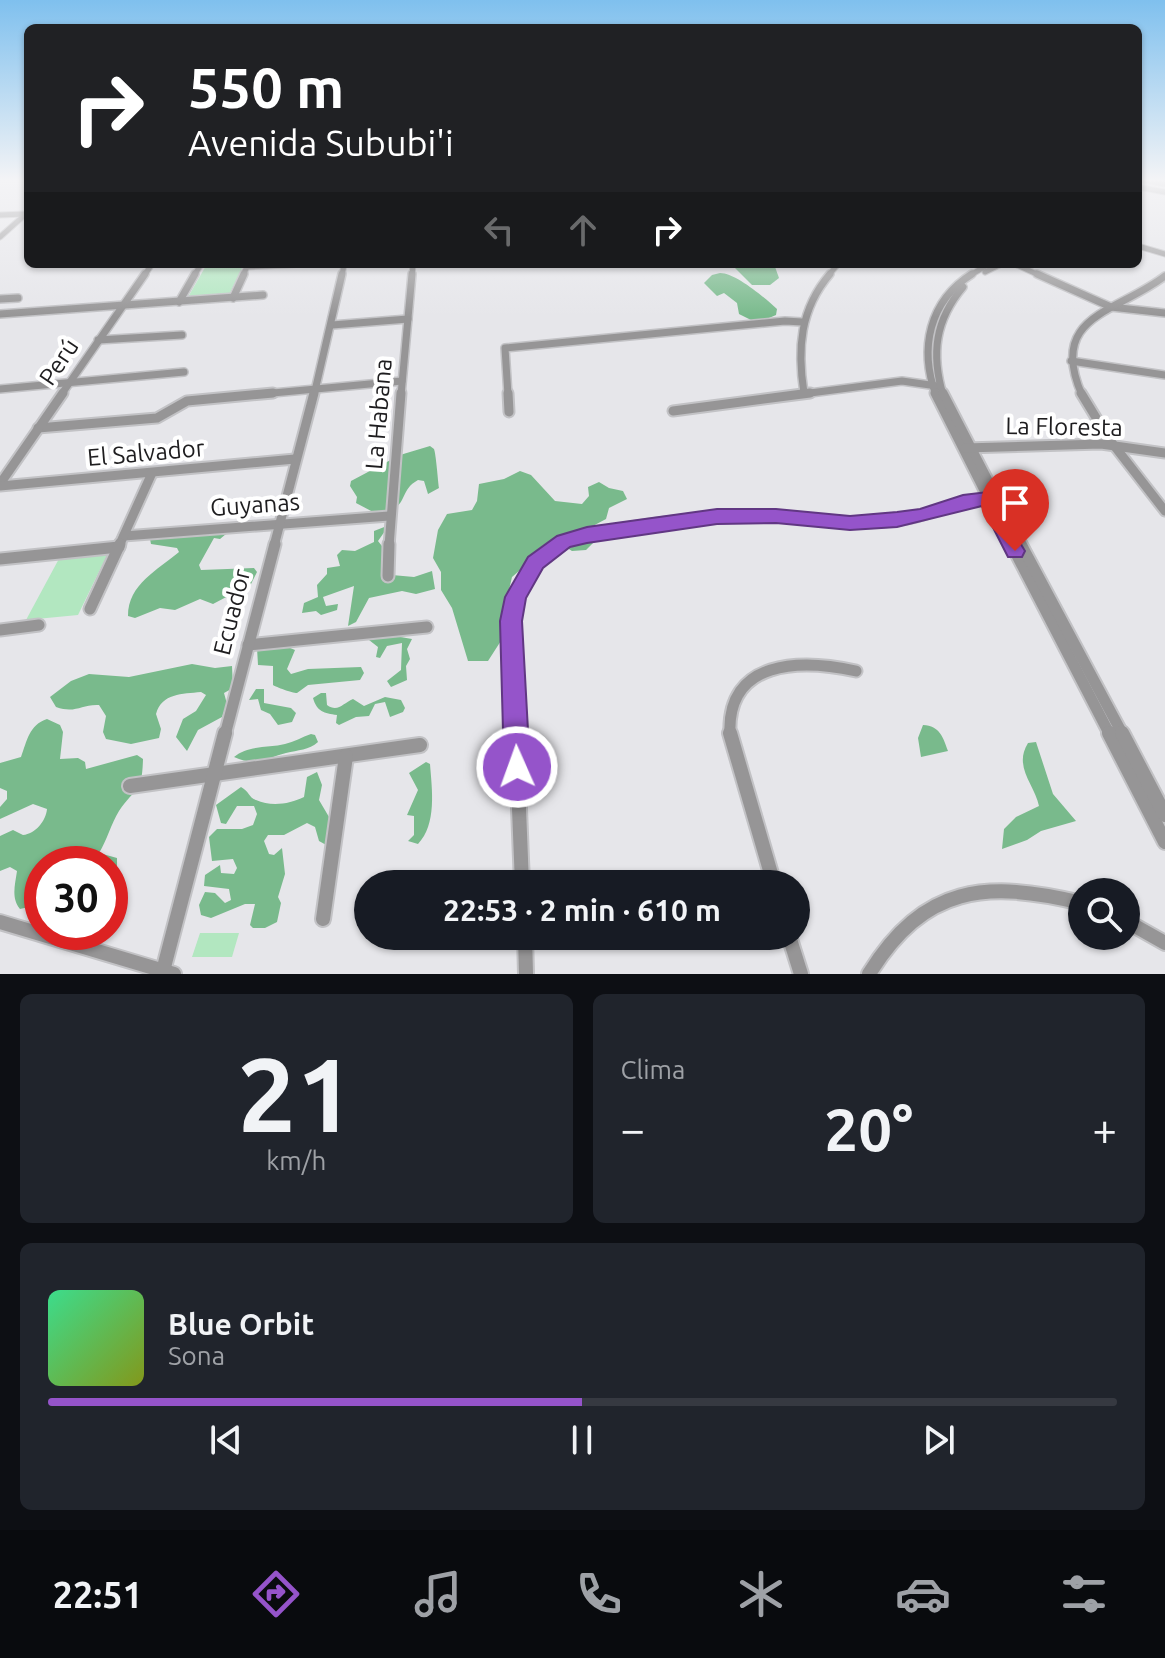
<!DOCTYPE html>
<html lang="es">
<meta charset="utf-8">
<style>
:root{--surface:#171b24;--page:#20242c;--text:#f1f3f6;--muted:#9ea1a6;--line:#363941;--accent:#9554ca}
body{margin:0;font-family:Ubuntu,sans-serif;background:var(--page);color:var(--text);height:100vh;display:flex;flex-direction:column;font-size:30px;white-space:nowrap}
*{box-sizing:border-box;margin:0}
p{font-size:26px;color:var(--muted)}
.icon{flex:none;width:44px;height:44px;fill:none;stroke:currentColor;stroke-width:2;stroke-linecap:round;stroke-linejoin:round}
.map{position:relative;height:974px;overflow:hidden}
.details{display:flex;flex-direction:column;gap:20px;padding:20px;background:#0d0f14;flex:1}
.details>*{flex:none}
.banner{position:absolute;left:24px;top:24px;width:1118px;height:244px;border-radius:12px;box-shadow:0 2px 6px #0004;background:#202124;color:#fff;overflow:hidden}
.controls{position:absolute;left:1068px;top:878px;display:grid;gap:16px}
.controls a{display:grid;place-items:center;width:72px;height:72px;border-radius:50%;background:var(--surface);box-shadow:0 2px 6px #0004;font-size:40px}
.speed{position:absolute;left:24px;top:846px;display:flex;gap:16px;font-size:40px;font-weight:700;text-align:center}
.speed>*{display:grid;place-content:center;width:104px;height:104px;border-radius:50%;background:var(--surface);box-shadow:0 2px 6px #0004;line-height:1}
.speed .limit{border:12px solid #d22;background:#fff;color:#111}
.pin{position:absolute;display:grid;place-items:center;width:68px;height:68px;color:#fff;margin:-82px -34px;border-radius:50% 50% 50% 0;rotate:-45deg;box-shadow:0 0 8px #0007}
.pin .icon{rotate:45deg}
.me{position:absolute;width:88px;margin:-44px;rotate:358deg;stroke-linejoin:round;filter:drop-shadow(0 0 6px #0008)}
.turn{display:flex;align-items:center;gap:28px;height:168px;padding:0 32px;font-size:36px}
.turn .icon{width:104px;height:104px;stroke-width:2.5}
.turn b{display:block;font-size:56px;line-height:68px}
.lanes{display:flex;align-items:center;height:76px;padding:0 32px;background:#0003;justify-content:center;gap:40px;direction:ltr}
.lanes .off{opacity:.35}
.big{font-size:60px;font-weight:700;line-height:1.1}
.details .tile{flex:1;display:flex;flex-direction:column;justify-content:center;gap:12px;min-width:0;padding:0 28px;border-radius:12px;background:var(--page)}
.details .dial{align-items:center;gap:0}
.dial b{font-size:104px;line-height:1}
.song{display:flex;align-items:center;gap:24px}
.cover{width:96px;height:96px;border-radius:12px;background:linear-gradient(135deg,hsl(150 70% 55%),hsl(70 70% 35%))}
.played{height:8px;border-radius:4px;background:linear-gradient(90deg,var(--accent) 50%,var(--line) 50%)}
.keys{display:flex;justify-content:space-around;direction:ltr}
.heat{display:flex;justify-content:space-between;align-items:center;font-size:44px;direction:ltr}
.details .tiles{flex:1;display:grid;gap:20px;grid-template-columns:1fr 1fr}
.tile:last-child{grid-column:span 2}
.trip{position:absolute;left:354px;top:870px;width:456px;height:80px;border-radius:40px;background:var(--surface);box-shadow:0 2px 6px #0004;font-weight:700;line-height:80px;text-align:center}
.dock{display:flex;height:128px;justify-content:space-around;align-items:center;background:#090b0e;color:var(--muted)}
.dock .icon{width:56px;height:56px}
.dock .selected{color:var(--accent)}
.dock b{font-size:36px;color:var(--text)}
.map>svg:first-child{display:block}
</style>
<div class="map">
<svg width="1165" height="974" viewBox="0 0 1165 974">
<rect width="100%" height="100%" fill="#e6e6ea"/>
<g fill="#b2e7c0">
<polygon points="207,264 244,264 229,295 188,297"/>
<polygon points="109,551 78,615 26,620 61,555"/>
<polygon points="200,933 239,933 232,957 192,957"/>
</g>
<g fill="#79ba8c">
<polygon points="731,264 774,264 779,278 770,285 752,285"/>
<path d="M720 273C736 273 765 298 777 309L776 315 757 323 739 314 737 303 724 293 717 296 704 283 712 275Z"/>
<path d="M430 446 434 449C436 454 438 481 439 488L428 494 424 481 418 480C396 492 412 510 375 513L356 503 357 497 350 486 351 481 400 455Z"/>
<polygon points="520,471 531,475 555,501 582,504 589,496 588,487 599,482 609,488 623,491 627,499 609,508 606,519 589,528 599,537 586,550 572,551 555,540 512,577 506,603 506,633 488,661 468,661 452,608 441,590 441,572 433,558 438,530 447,514 472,510 477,501 479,484 504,479"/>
<polygon points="392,524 397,527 385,531 378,541 385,550 392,575 414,577 432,571 435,589 416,594 402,591 369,598 356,622 348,626 354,586 323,597 326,606 338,604 337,610 321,615 316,611 302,613 304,603 318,597 317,585 327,574 327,568 340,566 337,555 342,550 355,551 374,542 374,531"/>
<path d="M222 532 226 534 220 539 214 538 199 565 201 570 254 568 257 572 251 584 213 604 200 599 175 610 160 608 135 618 128 616C128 584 158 570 179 552L177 548 151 544 150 539Z"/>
<polygon points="389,635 412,639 407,649 410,659 406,666 407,680 391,687 387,681 401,670 402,643 387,646 380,658 376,657 378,647 369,640"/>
<path d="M278 643 295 650 287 669 291 674 308 669 361 667 364 673 360 680 308 685 297 693C292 693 276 687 273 685V666L258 665 257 648Z"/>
<path d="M192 664 215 668 232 666 233 688 224 693 227 704 222 717 198 730 187 751 176 737 183 719 196 711 206 695 201 692C182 694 162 693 156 714L161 729 159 738 131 744 106 739 103 732 106 716 99 705C81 704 76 714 56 707L50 697 71 681 89 674 129 677Z"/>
<polygon points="256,689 264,689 264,703 291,708 296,713 292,722 278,725 270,714 261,710 258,699 249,700"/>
<path d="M321 693H326L327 705C338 713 343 703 353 699L364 706 385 697 401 700 405 708 403 712 390 717 385 702 375 704 369 716 356 717 339 725 336 723 337 715C324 713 317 712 313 698Z"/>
<path d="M47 719 60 725 63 732 60 759 78 758 85 762 86 769 137 755 143 759C142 794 136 786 119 811 111 824 107 840 99 853L117 858V868L110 880V864H87L78 856 69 855 64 864H42V904L20 909C11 898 15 885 17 871L10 867 0 871V836L13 830 23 835C35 834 46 821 47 809L33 804 0 819V807L7 799V791L0 788V763L21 757C27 741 29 725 47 719Z"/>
<path d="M923 725C940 726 943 737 948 751L921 757 918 738Z"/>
<path d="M311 734 315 735 318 742C309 750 298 750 286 753 267 758 255 767 234 757 248 745 269 748 285 744 294 742 302 737 311 734Z"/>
<path d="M1036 742 1053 794 1076 821 1041 831 1027 840 1002 849 1004 829 1016 817 1039 806C1035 785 1013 767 1028 743Z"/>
<path d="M426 762 430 764C432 790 437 824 418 844L408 841 414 835V816L407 815 418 790 409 773Z"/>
<path d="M317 772 322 785 319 800 329 817 328 846 319 841 315 827 307 823 284 835H268L264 841 269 854 274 855 282 848 285 874 278 897 281 903 277 922 265 928H253L250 925 255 904H245L211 918 201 915 199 905 205 892 215 893 225 903 231 900 229 889 204 886 205 875 220 865 221 873 234 874 237 868 233 859 212 861 209 837 217 829H242L253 825 257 814 254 806H237L226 824 221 823 216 805 241 787C249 791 249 798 256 800 271 807 290 804 304 797L307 777Z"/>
</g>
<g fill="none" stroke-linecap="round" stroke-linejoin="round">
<defs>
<g id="minor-far4">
<polyline points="1144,180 1165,184"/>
<polyline points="1138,187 1165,192"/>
<polyline points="0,215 25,214"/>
<polyline points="0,237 28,212"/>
<polyline points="1138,246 1165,254"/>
<polyline points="1015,264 1041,276"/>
<polyline points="246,267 307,264"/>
<polyline points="985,272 1001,264"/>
<polyline points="144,276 152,264"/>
<polyline points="194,276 201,264"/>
<polyline points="243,276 248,264"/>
<polyline points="342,276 344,264"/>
<polyline points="412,276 413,264"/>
<polyline points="828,276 838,264"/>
<polyline points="969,276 989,264"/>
</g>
<g id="minor-far3">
<polyline points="1037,274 1111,307 1165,313"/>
<polyline points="233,298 244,274"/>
<polyline points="0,299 18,298"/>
<polyline points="179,302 195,274"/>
<polyline points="0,314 263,295"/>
<polyline points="332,325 408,319"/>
<polyline points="98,340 182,335"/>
<polyline points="1071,361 1165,375"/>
<polyline points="0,389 184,372"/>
<path d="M804 393C797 349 800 309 830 274"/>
<polyline points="61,395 145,274"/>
<polyline points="251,395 402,381"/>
<polyline points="314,395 342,274"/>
<polyline points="401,395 412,274"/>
<polyline points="508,395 505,348 785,321 802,322"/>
<polyline points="795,395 902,381 937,386"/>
<path d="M936 395C919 349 929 301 972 274"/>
<path d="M943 395C931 354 935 320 963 287"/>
<path d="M1082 395C1047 315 1117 313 1165 276"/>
</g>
<g id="minor-far2">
<polyline points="508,393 509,412"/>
<polyline points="935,393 1012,546"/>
<polyline points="943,393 1022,546"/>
<polyline points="1081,393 1109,439 1165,511"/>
<polyline points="673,411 810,393"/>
<polyline points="38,428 157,418 187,401 273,393"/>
<polyline points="965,448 1101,444 1165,453"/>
<polyline points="0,484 63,393"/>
<polyline points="0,486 295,459"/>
<polyline points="124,536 389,516"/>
<polyline points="119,546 152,473"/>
<polyline points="274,546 314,393"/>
<polyline points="389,546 401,393"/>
<path d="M555 546C609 525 720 513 778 516 802 518 827 523 851 523 874 523 901 522 923 515 946 508 964 501 988 499"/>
</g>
<g id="minor-far1">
<polyline points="1011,544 1110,735"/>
<polyline points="1021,544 1123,735"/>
<polyline points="0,559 119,547"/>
<polyline points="388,576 389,544"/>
<polyline points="90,609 120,544"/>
<polyline points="0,630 39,625"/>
<polyline points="248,645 427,627"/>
<polyline points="225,735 275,544"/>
<path d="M516 735C513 678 493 572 561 544"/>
<path d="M730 735C726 659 801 659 856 671"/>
</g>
<g id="minor">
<polyline points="516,733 522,884"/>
<polyline points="730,733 774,884"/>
<polyline points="1109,733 1165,842"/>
<polyline points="1122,733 1165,815"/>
<polyline points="130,786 420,745"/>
<polyline points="323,919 346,756"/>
<polyline points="1126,921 1165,943"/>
<polyline points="0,922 174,974"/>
<polyline points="525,936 526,974"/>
<polyline points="789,936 801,974"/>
<polyline points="163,971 225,733"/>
<path d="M869 974C924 885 986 880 1082 903"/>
</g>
</defs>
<use href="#minor-far4" stroke="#c2c2c5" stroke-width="7"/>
<use href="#minor-far3" stroke="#c2c2c5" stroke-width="10"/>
<use href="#minor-far2" stroke="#c2c2c5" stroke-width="13"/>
<use href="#minor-far1" stroke="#c2c2c5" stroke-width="15"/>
<use href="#minor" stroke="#c2c2c5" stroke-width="18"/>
<use href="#minor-far4" stroke="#969596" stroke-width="5"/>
<use href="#minor-far3" stroke="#969596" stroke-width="7"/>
<use href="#minor-far2" stroke="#969596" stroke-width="9"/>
<use href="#minor-far1" stroke="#969596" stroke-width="11"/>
<use href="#minor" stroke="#969596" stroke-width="14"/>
</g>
<linearGradient id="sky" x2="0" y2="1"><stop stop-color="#7fc0ee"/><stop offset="0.57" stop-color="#f4f4f6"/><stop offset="1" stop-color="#f4f4f6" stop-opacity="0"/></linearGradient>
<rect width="1165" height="317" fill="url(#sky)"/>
<polygon fill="#9554ca" stroke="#613783" stroke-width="2" points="988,492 995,494 1022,546 1025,551 1022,557 1008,557 982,506 897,527 850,530 776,523 717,524 587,543 570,547 543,568 526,598 522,621 530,767 526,776 517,780 508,776 504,767 500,621 505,597 528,557 557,536 587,527 717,509 776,509 850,516 897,512 920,509 963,495"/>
<g text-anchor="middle" stroke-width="8" stroke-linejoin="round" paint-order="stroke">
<g font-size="24" fill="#1e1d1f" stroke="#fff">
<text transform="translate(59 362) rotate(-56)" y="8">Perú</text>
<text transform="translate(379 414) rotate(-85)" y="8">La Habana</text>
<text transform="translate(1064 427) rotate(1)" y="8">La Floresta</text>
<text transform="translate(146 453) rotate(-5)" y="8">El Salvador</text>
<text transform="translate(255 505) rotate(-4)" y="8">Guyanas</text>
<text transform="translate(232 612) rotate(-76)" y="8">Ecuador</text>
</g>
</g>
</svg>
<div class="controls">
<a><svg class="icon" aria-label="search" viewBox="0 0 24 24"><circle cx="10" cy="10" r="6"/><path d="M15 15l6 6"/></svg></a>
</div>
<div class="speed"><div class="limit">30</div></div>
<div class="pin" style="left:1015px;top:551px;background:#d93025"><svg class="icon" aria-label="arrive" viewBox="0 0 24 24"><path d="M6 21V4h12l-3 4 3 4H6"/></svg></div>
<svg class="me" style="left:517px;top:767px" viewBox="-20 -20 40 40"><circle r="17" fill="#9554ca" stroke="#fff" stroke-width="3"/><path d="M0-11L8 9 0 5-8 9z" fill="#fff"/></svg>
<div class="trip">22:53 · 2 min · 610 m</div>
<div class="banner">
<div class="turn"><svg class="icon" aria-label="right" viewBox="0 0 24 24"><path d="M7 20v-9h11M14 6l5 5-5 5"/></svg><div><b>550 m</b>Avenida Sububi'i</div></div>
<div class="lanes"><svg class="icon off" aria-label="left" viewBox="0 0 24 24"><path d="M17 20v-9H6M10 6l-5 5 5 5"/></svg><svg class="icon off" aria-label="ahead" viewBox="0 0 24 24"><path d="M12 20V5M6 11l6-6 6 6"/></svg><svg class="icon" aria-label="right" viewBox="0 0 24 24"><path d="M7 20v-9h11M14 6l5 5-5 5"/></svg></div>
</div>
</div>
<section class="details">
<div class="tiles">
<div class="tile dial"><b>21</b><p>km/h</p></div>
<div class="tile"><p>Clima</p>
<div class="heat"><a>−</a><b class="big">20°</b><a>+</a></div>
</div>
<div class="tile">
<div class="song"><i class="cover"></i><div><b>Blue Orbit</b><p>Sona</p></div></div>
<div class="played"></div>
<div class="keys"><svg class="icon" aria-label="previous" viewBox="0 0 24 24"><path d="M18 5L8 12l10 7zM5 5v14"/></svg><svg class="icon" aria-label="pause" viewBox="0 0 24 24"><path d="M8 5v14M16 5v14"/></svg><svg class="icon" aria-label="next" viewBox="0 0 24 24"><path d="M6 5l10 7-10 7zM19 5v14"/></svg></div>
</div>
</div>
</section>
<nav class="dock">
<b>22:51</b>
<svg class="icon selected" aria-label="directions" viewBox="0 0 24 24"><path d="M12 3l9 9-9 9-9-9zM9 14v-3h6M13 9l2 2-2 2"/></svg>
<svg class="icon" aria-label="music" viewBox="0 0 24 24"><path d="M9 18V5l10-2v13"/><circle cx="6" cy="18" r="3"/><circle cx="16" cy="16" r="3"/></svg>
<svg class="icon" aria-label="phone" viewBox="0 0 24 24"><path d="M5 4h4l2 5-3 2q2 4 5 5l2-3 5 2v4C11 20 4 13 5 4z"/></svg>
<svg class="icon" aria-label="climate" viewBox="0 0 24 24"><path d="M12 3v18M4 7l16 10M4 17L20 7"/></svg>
<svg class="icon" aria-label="car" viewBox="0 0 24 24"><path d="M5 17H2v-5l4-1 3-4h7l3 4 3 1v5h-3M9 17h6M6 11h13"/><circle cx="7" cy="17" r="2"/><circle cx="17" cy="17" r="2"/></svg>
<svg class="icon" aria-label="filters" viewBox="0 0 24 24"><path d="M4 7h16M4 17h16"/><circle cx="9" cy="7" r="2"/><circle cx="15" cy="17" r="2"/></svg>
</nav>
